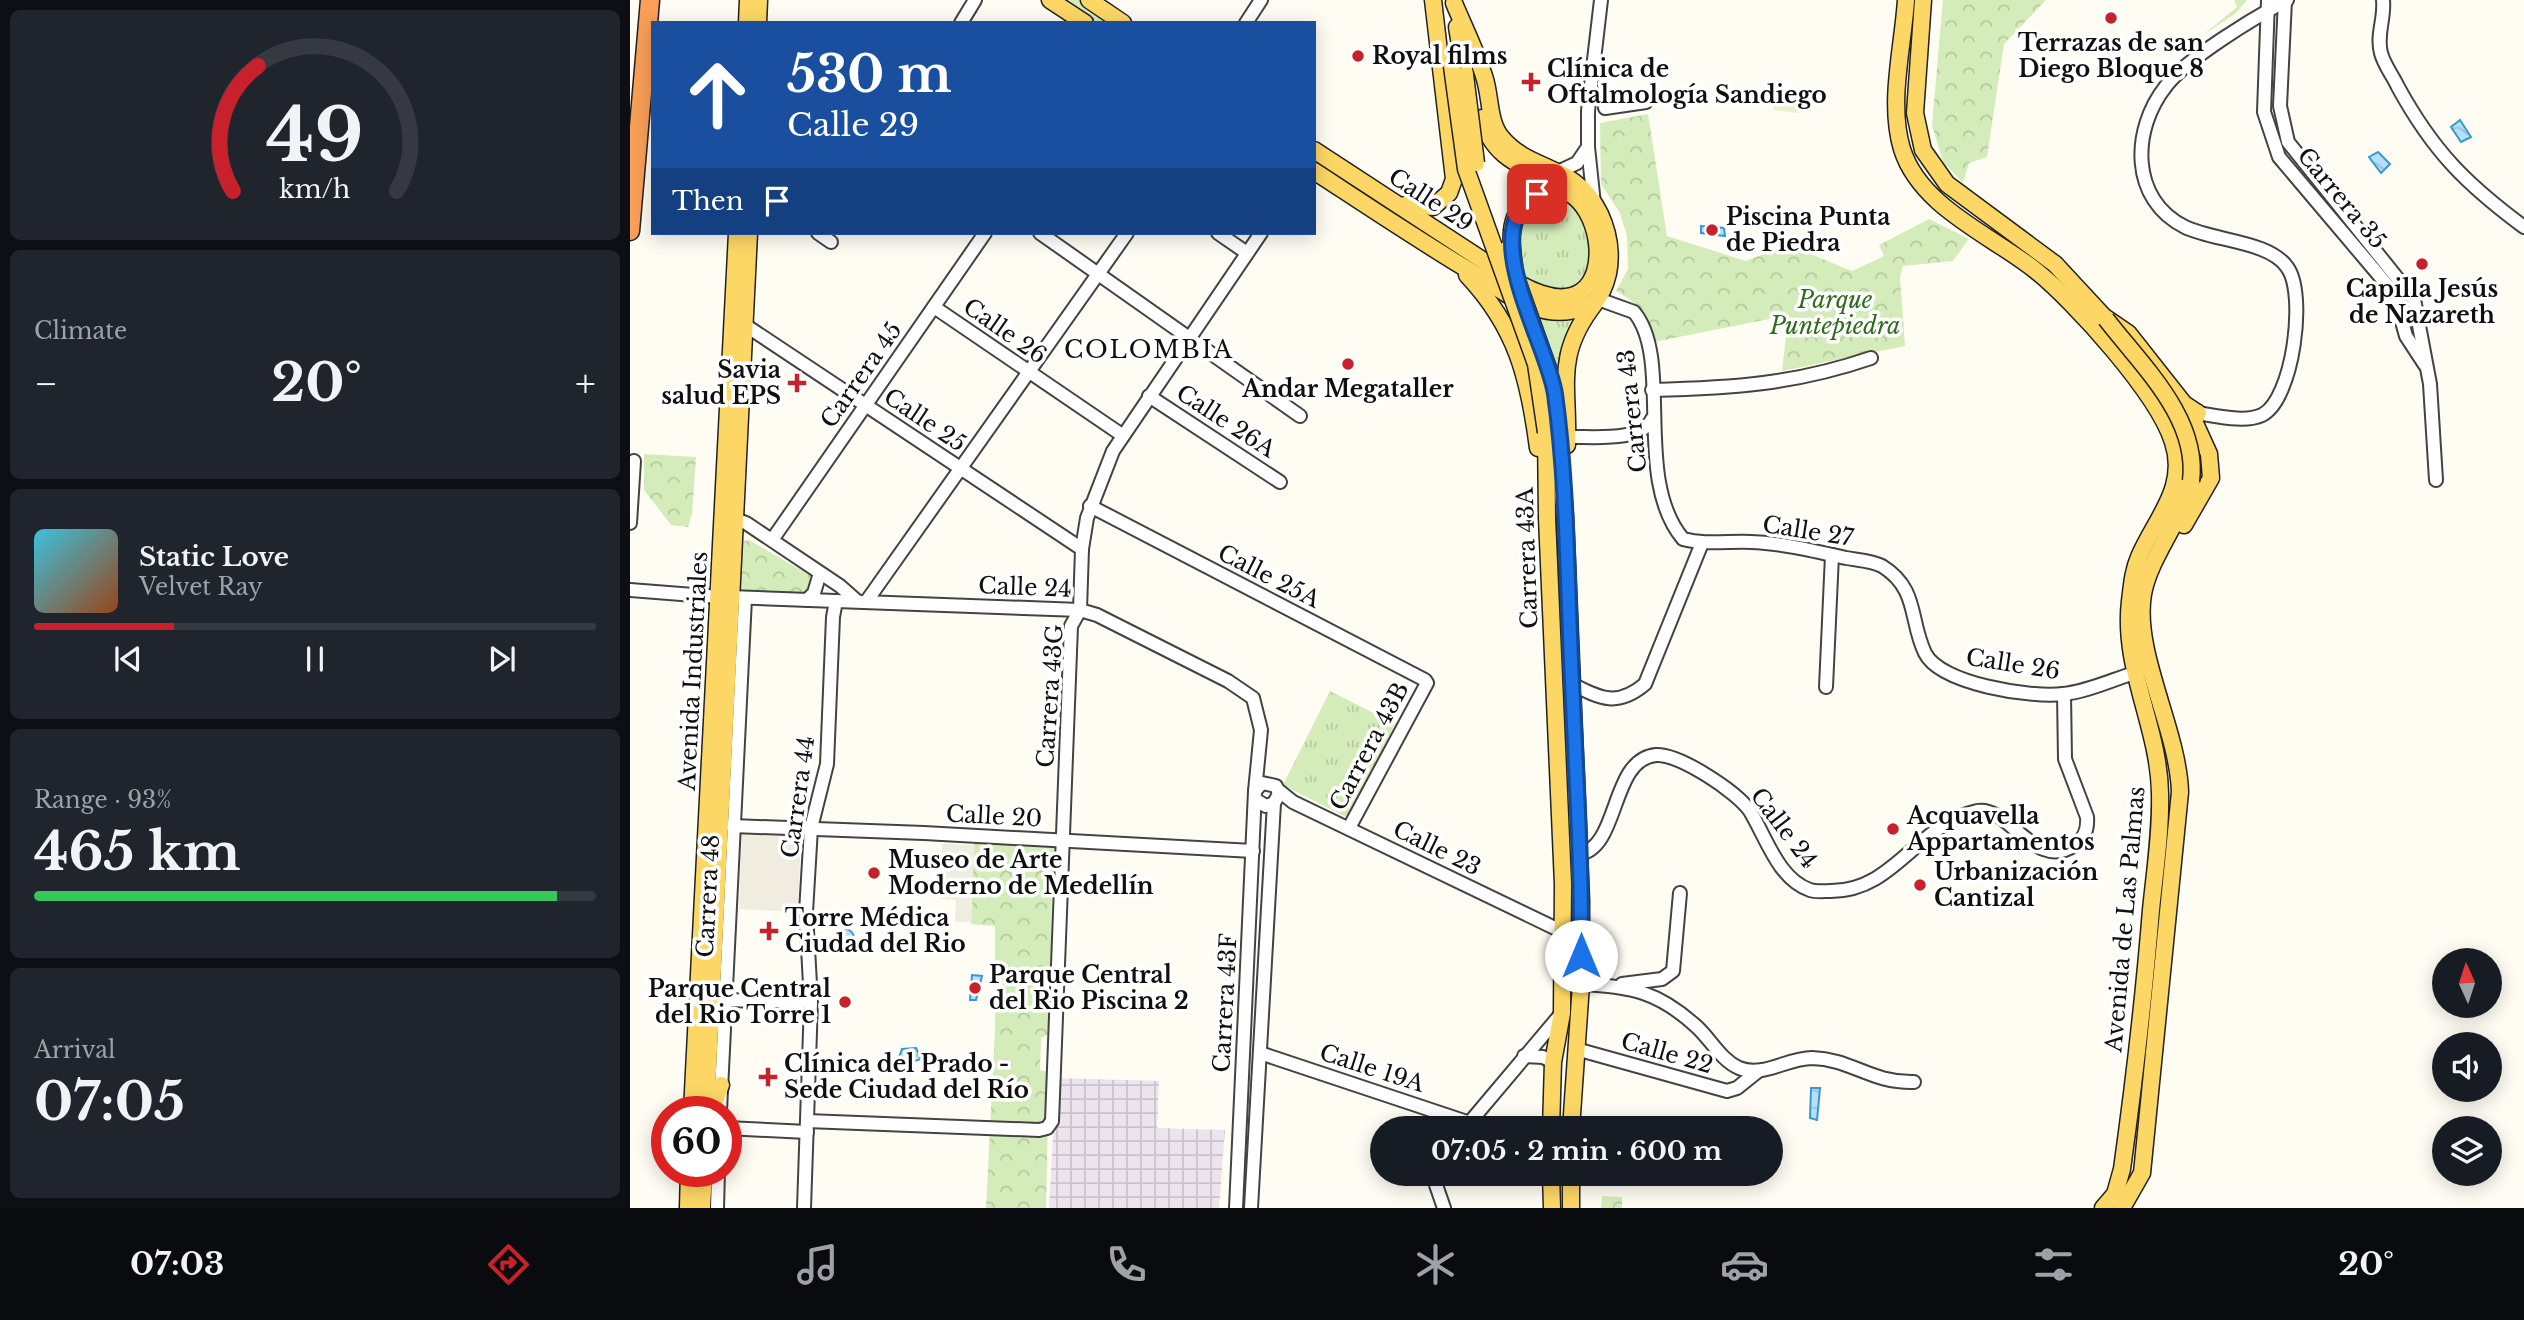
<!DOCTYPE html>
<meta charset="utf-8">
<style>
:root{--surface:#171b24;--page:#20242c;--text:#f1f3f6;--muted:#9ea1a6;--line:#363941;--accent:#c7212b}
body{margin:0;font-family:"Libre Baskerville",serif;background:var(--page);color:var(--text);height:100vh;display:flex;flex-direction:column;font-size:26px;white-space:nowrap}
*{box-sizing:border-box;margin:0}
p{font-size:23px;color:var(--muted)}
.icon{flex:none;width:38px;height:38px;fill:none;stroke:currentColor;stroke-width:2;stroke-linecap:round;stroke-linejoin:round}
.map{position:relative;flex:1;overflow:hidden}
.sheet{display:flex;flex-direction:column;gap:10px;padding:10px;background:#0d0f14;width:630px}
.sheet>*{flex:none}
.top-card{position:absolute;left:21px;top:21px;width:665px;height:214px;border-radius:0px;box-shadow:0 4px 18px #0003;background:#1a4fa0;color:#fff;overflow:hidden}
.needle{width:46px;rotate:357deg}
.fabs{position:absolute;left:1802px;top:948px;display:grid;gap:14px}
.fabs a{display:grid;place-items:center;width:70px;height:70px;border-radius:50%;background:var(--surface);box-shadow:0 4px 18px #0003;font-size:35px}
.speed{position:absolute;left:21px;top:1096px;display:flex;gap:14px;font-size:35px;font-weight:700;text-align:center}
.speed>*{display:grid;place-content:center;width:91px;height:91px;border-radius:50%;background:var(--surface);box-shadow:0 4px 18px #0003;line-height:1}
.speed .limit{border:10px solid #d22;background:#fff;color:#111}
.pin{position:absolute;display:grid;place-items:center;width:60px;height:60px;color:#fff;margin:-30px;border-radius:14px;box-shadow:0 4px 10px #0006}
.me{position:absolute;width:77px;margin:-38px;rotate:0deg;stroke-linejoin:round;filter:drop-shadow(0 0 5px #0008)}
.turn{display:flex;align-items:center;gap:24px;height:147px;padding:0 21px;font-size:32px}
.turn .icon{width:91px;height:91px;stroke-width:2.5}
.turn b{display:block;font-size:49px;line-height:60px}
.then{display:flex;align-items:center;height:66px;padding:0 21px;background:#0003;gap:14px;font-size:26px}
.big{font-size:52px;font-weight:700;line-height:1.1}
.sheet .card{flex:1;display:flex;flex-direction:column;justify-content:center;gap:10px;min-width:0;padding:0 24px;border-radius:10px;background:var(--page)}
.sheet .dial{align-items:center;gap:0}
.dial svg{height:182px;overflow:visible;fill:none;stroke:var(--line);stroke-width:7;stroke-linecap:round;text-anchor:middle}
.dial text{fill:var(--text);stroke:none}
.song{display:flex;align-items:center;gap:21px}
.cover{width:84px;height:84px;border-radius:10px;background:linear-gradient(135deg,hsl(190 70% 55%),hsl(20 70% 35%))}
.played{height:7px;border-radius:4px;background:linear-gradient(90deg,var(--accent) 25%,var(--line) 25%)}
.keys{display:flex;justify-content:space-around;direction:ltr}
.heat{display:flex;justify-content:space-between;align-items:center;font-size:38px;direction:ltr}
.charge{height:10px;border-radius:5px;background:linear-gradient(90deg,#34c759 93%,var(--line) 0)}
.trip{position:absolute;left:740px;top:1116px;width:413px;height:70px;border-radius:35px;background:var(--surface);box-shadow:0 4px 18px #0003;font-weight:700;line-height:70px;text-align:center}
.tab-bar{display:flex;height:112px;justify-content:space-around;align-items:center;background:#090b0e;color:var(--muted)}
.tab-bar .icon{width:49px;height:49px}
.tab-bar .selected{color:var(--accent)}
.tab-bar b{font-size:32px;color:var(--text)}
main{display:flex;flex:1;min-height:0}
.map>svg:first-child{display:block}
</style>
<main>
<section class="sheet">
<div class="card dial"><svg viewBox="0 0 100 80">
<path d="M14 69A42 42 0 1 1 86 69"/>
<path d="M14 69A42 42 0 0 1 25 14" stroke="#c7212b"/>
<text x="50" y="56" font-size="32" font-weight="700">49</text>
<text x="50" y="72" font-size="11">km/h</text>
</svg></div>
<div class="card"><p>Climate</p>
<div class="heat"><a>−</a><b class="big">20°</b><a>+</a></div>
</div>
<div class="card">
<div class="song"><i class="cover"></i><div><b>Static Love</b><p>Velvet Ray</p></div></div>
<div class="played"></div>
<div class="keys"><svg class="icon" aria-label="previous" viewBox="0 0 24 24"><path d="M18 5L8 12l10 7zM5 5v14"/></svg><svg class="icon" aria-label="pause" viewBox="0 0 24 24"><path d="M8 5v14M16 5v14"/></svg><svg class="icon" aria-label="next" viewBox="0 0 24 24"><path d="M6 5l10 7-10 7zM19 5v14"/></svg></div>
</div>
<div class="card"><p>Range · 93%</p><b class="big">465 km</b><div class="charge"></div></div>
<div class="card"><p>Arrival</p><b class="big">07:05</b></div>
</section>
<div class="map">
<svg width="1894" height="1208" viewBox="0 0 1894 1208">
<defs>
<pattern id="industrial-grid" width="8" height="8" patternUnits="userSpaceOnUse" patternTransform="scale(1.75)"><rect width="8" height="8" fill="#ede4ee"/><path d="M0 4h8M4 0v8" fill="none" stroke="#cac3cb"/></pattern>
<pattern id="grass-tufts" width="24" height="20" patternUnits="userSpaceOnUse" patternTransform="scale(1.75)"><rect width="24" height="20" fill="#d4ecba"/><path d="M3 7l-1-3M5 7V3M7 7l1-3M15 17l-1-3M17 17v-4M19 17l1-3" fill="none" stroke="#b5c99f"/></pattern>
<pattern id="park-crowns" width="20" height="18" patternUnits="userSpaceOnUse" patternTransform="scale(1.75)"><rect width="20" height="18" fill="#d4ecba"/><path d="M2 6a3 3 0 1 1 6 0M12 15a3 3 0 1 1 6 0" fill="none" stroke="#b5c99f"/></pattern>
<pattern id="water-waves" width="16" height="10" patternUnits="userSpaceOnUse" patternTransform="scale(1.75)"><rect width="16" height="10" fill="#b5e0f9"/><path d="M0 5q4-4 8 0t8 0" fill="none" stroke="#9bbfd4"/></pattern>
</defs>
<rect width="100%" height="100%" fill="#fffdf3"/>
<polygon fill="url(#industrial-grid)" points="426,1078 529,1081 527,1128 595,1130 589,1208 419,1208"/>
<g fill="url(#grass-tufts)">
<polygon points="433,0 451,0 486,23 468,23"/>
<polygon points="704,168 868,274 866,281 701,174"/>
<path d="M928 195C961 209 959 231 962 263 943 296 927 292 895 280 892 259 880 220 901 205 908 200 920 198 928 195Z"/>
<polygon points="946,315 932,343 930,387 910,318"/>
<polygon points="700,691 765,724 718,818 653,785"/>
</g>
<g fill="url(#park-crowns)">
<polygon points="1313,0 1416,0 1374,44 1357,157 1339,163 1333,183 1313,162 1302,125"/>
<polygon points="1604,0 1617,0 1606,13 1573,35 1607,7"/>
<path d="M1018 114 1037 236 1116 261 1141 251 1171 250 1222 271 1254 256 1249 245 1299 219 1339 239 1323 261 1273 266 1270 277 1275 346 1152 371 1158 319 1144 318 1024 342C1019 315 1010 305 986 291L998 269 997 236 990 213 971 184 970 123Z"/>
<polygon points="14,454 66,457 62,514 58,527 41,525 14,490"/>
<polygon points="119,540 186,579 175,598 105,595 110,542"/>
<polygon points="344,841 424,845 427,851 425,890 422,891 419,1034 411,1038 410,1070 419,1072 416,1208 356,1208 365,1029 365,926 341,924"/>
<polygon points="972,1196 992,1197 992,1208 971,1208"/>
</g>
<polygon fill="#e6f3cc" points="1143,98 1167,101 1168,113 1144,110"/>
<g fill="#f1ece0">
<polygon points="112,831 171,833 168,912 109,909"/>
<polygon points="312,844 344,845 341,922 325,922 326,900 310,899"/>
</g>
<g fill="url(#water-waves)" stroke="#3997d3" stroke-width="2">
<polygon points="1830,120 1841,137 1831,142 1821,127"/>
<polygon points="1748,152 1760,164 1751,173 1739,157"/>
<polygon points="1071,226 1094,228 1095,236 1071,233"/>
<circle cx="215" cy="938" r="9"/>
<polygon points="342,975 352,976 346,1000 340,1000"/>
<polygon points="286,1048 291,1059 282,1062 268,1060 272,1049"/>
<polygon points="1181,1088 1190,1088 1187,1120 1180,1118"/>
</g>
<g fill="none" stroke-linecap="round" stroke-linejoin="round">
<defs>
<g id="minor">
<polyline points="1638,0 1634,112 1649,157 1764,293 1776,336 1795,365"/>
<polyline points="1655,0 1650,106 1658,142 1784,299 1800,384 1806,480"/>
<path d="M1753 0C1755 19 1746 35 1751 53 1754 65 1763 76 1768 87 1803 151 1836 184 1894 227"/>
<polyline points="331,23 345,0"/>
<polyline points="616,23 631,0"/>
<polyline points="975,108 1016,102"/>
<polyline points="930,171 947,163 958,147"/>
<polyline points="964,204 958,147 958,111 971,0"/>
<polyline points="188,233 201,242"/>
<polyline points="410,233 670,416"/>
<polyline points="588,233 617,253"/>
<path d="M968 299 1004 312C1044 360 1002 478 1053 539 1075 545 1098 541 1121 542 1152 543 1185 551 1216 558 1227 560 1242 561 1252 566 1289 589 1279 620 1295 653 1310 684 1401 698 1433 694 1456 692 1482 680 1504 673"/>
<polyline points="304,307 492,435"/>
<polyline points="115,325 452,549"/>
<path d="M1022 390C1103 388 1165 384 1241 358"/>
<polyline points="519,396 650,482"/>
<path d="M1559 412C1580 414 1613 424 1632 415 1663 400 1677 293 1657 267 1639 241 1584 241 1555 227 1500 200 1501 130 1536 86 1557 58 1624 18 1657 0"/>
<path d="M937 437C960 436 1011 443 1022 419"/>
<polyline points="460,506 795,680 797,683 719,828"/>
<polyline points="100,517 116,523 210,586 227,601"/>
<polyline points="0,523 4,461"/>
<polyline points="142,540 355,233"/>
<polyline points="0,590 89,597"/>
<polyline points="100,597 450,610 467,615 598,681 623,698 631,730 625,791"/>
<polyline points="177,600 184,593 190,573"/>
<polyline points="236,602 497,233"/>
<path d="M942 684C971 699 988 707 1015 684L1072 543"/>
<polyline points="1196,687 1202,555"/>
<polyline points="648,790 663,802 933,932"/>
<polyline points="102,826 294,833 623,851"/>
<path d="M949 854C990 848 980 759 1026 755 1050 754 1107 792 1120 811 1136 837 1148 879 1180 890 1186 892 1194 891 1201 891 1265 891 1287 824 1347 811 1379 805 1404 872 1445 845 1455 838 1458 829 1457 817L1435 759 1434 694"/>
<path d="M951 984C1001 986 1029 992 1067 1027 1081 1040 1091 1060 1109 1068 1133 1078 1157 1058 1182 1058 1222 1059 1240 1083 1284 1082"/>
<polyline points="992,984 1032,979 1043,971 1050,893"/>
<polyline points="94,1000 181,1002"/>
<polyline points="946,1049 1097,1091 1107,1088 1127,1072"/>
<polyline points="630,1053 840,1123"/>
<polyline points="894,1056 913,1057 923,1062"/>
<polyline points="90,1111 115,598"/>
<polyline points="177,1121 409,1130 417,1128 422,1121 441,626 450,610 452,549 457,518 483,451 631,233"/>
<polyline points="96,1128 177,1132"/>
<polyline points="835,1128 931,1014"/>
<polyline points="807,1174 806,1185 814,1208"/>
<polyline points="87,1208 88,1171"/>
<polyline points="174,1208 181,1002 176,912 181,828 197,764 203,617 206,601"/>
<polyline points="606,1208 625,791 632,783 646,786 649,794 644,803 636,806 626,800"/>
<polyline points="621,1208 644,803"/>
</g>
<g id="major">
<polyline points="420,0 455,23"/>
<polyline points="459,0 493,23"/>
<path d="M1276 0C1273 47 1258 103 1272 149 1290 207 1361 235 1405 270 1445 302 1528 394 1543 442 1558 487 1526 518 1509 557 1503 571 1502 585 1500 601 1492 668 1529 727 1530 793 1531 832 1525 871 1521 910 1514 997 1504 1083 1492 1169L1485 1194 1473 1208"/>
<polyline points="1293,0 1285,113 1293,150 1317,184 1425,264 1476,319"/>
<polyline points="117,23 118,0"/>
<polyline points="128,23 129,0"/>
<polyline points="827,27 835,75"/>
<path d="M852 118C860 150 882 163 911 175"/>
<path d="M684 150 886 282C1012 355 973 138 897 201 877 217 881 244 884 266"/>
<path d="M684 171C739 207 794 244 850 277 868 288 886 302 906 308 927 315 962 313 972 291 984 266 981 238 970 214 945 162 900 173 871 137 858 121 861 96 854 76 846 51 834 27 824 3"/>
<polyline points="775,205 803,207 819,193 824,179 803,0"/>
<path d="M837 275C887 328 899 379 908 448"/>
<polyline points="1476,318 1498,333 1554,404 1566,412"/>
<polyline points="916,432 917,518 933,884 932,1013 923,1062 921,1129"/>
<polyline points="928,432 935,517 951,901 951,984 941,1129"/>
<path d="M937 445C939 384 924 356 965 303"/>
<polyline points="1554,525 1581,478 1579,454 1564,421 1568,413"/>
<polyline points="62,1111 107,233"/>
<polyline points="76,1111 119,233"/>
<polyline points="81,1111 91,1085"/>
<polyline points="921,1174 922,1208"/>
<polyline points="941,1174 941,1208"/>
<polyline points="58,1208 59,1171"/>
<polyline points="72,1208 74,1171"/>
<path d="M1492 1208 1512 1173 1550 792C1548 729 1503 653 1513 594 1520 556 1552 521 1561 481"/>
</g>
<polyline id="highway" points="0,231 20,0"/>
</defs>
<use href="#minor" stroke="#434343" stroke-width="16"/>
<use href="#major" stroke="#212121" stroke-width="19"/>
<use href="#highway" stroke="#212121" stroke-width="21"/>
<use href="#minor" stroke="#fff" stroke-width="12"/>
<use href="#major" stroke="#fdd765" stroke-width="16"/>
<use href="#highway" stroke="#f99f57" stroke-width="18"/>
<defs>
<g id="major-bridge">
<polyline points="821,59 836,169 906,364 916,432"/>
<polyline points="835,75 846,163"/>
<polyline points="876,250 918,368 928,432"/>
<path d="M1476 319C1512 366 1569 418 1561 481"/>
</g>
</defs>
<use href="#major-bridge" stroke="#212121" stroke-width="19" stroke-linecap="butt"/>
<use href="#major-bridge" stroke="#fdd765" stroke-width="16"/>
</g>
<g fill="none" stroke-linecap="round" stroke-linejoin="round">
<defs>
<path id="route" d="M907 194C845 230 917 341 925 394 937 482 937 571 941 659 945 758 952 857 951 956"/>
</defs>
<use href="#route" stroke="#114b97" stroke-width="18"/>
<use href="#route" stroke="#1a73e8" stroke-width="12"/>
</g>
<g fill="#c7212b" stroke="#fff" stroke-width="2.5">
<circle cx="1481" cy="18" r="7"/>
<circle cx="728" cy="56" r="7"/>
<path d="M897.5 71.5h7v7h7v7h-7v7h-7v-7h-7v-7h7z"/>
<circle cx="1082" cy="230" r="7"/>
<circle cx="1792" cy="264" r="7"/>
<circle cx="718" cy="364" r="7"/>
<path d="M163.5 372.5h7v7h7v7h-7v7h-7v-7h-7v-7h7z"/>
<circle cx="1263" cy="829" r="7"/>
<circle cx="244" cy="873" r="7"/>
<circle cx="1290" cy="885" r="7"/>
<path d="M135.5 920.5h7v7h7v7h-7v7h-7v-7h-7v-7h7z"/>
<circle cx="345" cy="988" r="7"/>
<circle cx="215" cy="1002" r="7"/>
<path d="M134.5 1066.5h7v7h7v7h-7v7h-7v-7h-7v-7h7z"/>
</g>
<g text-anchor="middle" stroke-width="7" stroke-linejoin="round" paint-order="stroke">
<g font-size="23" font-weight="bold" fill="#101010" stroke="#fff" text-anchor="start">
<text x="1481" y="51" text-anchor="middle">Terrazas de san<tspan x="1481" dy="26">Diego Bloque 8</tspan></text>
<text x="742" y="64">Royal films</text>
<text x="917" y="77">Clínica de<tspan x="917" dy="26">Oftalmología Sandiego</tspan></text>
<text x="1096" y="225">Piscina Punta<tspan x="1096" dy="26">de Piedra</tspan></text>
<text x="1792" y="297" text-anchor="middle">Capilla Jesús<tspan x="1792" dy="26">de Nazareth</tspan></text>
<text x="151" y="378" text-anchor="end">Savia<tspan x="151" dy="26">salud EPS</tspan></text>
<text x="718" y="397" text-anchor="middle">Andar Megataller</text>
<text x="1277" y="824">Acquavella<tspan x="1277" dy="26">Appartamentos</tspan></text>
<text x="258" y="868">Museo de Arte<tspan x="258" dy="26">Moderno de Medellín</tspan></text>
<text x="1304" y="880">Urbanización<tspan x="1304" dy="26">Cantizal</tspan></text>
<text x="155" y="926">Torre Médica<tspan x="155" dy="26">Ciudad del Rio</tspan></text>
<text x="359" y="983">Parque Central<tspan x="359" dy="26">del Rio Piscina 2</tspan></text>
<text x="201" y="997" text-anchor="end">Parque Central<tspan x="201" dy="26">del Rio Torre 1</tspan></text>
<text x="154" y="1072">Clínica del Prado -<tspan x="154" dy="26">Sede Ciudad del Río</tspan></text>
</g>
<g font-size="23" fill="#101010" stroke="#fff">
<text transform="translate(1712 198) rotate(50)" y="8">Carrera 35</text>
<text transform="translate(801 200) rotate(33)" y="8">Calle 29</text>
<text transform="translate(375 331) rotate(35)" y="8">Calle 26</text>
<text transform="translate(231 375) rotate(-55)" y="8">Carrera 45</text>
<text transform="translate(1002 411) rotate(-96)" y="8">Carrera 43</text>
<text transform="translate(295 420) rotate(34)" y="8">Calle 25</text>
<text transform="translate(596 421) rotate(33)" y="8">Calle 26A</text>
<text transform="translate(1178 531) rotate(9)" y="8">Calle 27</text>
<text transform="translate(897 558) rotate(-92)" y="8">Carrera 43A</text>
<text transform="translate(639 576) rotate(27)" y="8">Calle 25A</text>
<text transform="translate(395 587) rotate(2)" y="8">Calle 24</text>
<text transform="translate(1383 664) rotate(9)" y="8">Calle 26</text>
<text transform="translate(63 671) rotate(-87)" y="8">Avenida Industriales</text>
<text transform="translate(420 696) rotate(-86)" y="8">Carrera 43G</text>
<text transform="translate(739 746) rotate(-62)" y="8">Carrera 43B</text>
<text transform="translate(168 797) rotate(-82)" y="8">Carrera 44</text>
<text transform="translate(364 816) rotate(3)" y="8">Calle 20</text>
<text transform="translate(1154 828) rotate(53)" y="8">Calle 24</text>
<text transform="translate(807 848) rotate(26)" y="8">Calle 23</text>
<text transform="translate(78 896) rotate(-87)" y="8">Carrera 48</text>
<text transform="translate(1495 919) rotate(-85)" y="8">Avenida de Las Palmas</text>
<text transform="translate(595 1003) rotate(-87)" y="8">Carrera 43F</text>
<text transform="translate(1037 1053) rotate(16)" y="8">Calle 22</text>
<text transform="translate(742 1068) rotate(18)" y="8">Calle 19A</text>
</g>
<g font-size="23" font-style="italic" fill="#2e6c1c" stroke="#fff">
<text x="1205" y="308">Parque<tspan x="1205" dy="26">Puntepiedra</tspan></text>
</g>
<g font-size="24" letter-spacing="2" fill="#101010" stroke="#fff">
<text x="519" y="358">COLOMBIA</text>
</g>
</g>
</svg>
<div class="fabs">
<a><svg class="needle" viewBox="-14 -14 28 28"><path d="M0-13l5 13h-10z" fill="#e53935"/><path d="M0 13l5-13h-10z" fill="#9ea1a6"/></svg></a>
<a><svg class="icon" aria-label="sound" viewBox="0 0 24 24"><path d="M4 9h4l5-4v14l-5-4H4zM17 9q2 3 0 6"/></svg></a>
<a><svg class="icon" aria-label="layers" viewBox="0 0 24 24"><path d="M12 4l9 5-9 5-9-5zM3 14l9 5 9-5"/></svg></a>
</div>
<div class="speed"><div class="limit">60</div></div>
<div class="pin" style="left:907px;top:194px;background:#d93025"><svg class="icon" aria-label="arrive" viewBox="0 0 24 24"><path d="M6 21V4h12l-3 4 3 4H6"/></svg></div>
<svg class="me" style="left:951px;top:956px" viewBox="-20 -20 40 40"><circle r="19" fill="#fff"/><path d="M0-13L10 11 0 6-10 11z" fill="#1a73e8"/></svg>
<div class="trip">07:05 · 2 min · 600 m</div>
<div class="top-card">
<div class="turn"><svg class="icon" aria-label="ahead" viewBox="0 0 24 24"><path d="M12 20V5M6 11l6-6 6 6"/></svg><div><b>530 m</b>Calle 29</div></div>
<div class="then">Then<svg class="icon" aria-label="arrive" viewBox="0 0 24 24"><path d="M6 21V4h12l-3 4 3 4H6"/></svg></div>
</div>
</div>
</main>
<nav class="tab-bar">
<b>07:03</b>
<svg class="icon selected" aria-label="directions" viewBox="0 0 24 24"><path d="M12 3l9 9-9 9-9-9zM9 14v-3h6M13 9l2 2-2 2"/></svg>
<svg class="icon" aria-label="music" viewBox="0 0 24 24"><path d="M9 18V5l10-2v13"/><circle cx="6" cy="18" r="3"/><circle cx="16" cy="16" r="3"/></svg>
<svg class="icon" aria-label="phone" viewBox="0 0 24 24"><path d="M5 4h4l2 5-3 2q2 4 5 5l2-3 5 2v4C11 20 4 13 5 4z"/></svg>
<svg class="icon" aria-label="climate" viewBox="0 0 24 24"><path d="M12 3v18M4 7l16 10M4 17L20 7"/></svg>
<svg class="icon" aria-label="car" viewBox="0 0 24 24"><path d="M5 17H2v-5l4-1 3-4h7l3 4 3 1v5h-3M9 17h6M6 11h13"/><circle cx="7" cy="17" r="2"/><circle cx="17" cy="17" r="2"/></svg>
<svg class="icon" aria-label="filters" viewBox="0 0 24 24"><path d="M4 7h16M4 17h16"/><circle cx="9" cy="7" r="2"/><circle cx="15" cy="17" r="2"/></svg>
<b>20°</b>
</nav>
